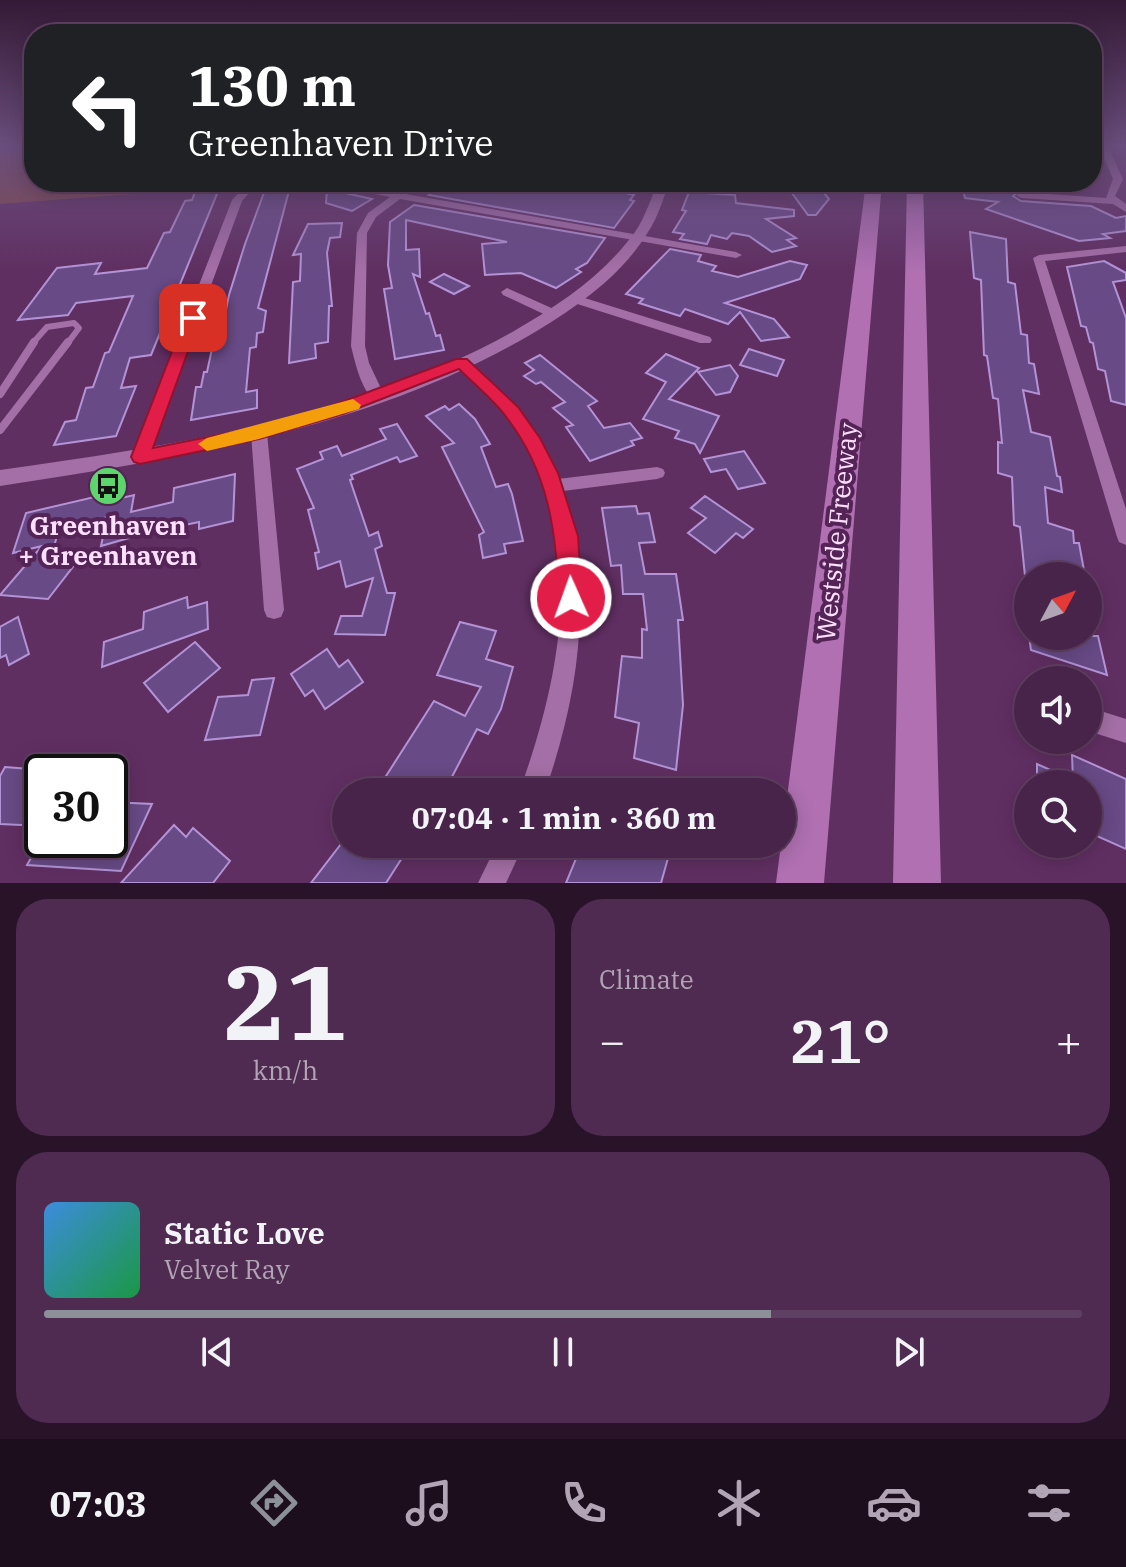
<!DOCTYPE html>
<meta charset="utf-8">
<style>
:root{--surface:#48234a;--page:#4f2b51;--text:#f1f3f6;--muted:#b1a4b5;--line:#604062;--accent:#8c9099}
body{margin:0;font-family:"IBM Plex Serif",serif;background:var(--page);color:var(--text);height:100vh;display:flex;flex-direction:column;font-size:30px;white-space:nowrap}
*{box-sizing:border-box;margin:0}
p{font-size:26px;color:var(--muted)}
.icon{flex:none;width:44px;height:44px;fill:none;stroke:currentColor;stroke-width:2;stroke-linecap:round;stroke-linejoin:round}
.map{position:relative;height:883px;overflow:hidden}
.sheet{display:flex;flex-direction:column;gap:16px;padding:16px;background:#281329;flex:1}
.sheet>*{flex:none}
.top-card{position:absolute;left:24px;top:24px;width:1078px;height:168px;border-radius:32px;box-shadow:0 4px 20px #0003,0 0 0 2px var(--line);background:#202124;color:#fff;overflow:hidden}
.needle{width:52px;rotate:49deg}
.fabs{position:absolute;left:1014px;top:562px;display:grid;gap:16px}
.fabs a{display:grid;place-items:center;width:88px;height:88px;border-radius:50%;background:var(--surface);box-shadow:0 4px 20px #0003,0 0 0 2px var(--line);font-size:40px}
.speed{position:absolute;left:24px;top:754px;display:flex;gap:16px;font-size:40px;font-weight:700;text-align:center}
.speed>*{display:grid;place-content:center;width:104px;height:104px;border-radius:50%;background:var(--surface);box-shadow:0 4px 20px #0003,0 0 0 2px var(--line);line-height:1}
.speed .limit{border:4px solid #111;border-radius:12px;background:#fff;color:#111}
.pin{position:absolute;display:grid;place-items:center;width:68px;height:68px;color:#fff;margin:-34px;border-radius:16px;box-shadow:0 4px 12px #0006}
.me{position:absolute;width:88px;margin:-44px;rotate:358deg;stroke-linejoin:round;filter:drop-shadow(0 0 6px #0008)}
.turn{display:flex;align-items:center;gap:28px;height:168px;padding:0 32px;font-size:36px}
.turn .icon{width:104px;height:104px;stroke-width:2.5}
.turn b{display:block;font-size:56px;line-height:68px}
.big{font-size:60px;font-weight:700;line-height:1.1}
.sheet .tile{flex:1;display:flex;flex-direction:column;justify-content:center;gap:12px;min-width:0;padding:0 28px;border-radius:32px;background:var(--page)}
.sheet .dial{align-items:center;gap:0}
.dial b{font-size:104px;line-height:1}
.song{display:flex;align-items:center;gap:24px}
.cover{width:96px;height:96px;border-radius:12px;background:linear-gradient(135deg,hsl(210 70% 55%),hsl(140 70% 35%))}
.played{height:8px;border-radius:4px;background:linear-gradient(90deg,var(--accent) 70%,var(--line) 70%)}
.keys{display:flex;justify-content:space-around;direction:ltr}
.heat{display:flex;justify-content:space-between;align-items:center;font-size:44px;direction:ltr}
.sheet .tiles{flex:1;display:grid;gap:16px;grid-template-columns:1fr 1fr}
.tile:last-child{grid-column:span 2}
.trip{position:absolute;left:332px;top:778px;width:464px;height:80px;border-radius:40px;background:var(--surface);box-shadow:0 4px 20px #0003,0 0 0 2px var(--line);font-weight:700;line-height:80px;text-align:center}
.tabs{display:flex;height:128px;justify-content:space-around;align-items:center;background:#1d0e1e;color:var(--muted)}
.tabs .icon{width:56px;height:56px}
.tabs .on{color:var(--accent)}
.tabs b{font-size:36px;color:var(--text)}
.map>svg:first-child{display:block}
</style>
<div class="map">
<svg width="1126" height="883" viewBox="0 0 1126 883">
<rect width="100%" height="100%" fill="#602f62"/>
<polygon fill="#844a45" points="4,147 34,147 34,182 245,182 239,186 0,204 0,149"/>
<g fill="#684a86" stroke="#b393d6" stroke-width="2">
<polygon points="448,182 524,193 537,182 591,183 633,190 629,194 634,195 630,200 634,201 614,228 429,195"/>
<polygon points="961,182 1044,182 1064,192 1021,189 1013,196 1021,201 1091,206 1116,218 1126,216 1126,231 1103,234 1110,238 1079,241 986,209 998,202 965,198"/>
<polygon points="816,183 829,199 816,215 808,215 789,189 799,189 795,184"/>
<polygon points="275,184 290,187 258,308 266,311 263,332 257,333 256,347 250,348 246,392 257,390 257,408 191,420 196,387 201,387 204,372 207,372 213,344 219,343 229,295 245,244 265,190"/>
<polygon points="219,189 151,355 130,358 121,388 136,386 116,436 54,445 65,422 76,420 86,388 93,387 105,353 109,352 133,296 76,303 68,315 18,320 57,268 101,263 95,274 147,268 164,233 170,232 185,201 192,200 195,192"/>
<polygon points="327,189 372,199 352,211 326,203"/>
<polygon points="689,192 735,195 736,203 794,210 794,216 766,219 796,238 787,240 796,246 772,252 749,236 732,233 727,239 711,235 707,244 680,239 684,234 673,232 686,211 682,210"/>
<polygon points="414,205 605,238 587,263 576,269 581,272 556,288 521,273 485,275 482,244 507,242 406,220 406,250 419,249 420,277 413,274 426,314 429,313 436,336 440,335 444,350 395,359 384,289 392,288 388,265 390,222"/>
<polygon points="342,223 340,237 330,238 327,253 332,306 329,306 328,342 315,344 316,358 289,363 293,282 300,281 301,254 293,255 308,224"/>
<polygon points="970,232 1006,239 1008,282 1015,284 1021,334 1027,335 1029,363 1034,364 1039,394 1023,390 1031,432 1050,437 1057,476 1060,477 1062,492 1045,487 1048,523 1073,531 1074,543 1079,543 1085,576 1025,576 1020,527 1014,525 1012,477 998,473 998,442 1002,443 998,399 993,398 987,356 984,355 981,280 974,278"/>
<polygon points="670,249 701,255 698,261 716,266 712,271 738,277 790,261 807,265 800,279 725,303 774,319 789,337 761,341 740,312 728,324 685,309 680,316 639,303 643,299 626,294"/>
<polygon points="1104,261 1126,273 1126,280 1113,282 1126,318 1126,405 1111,401 1105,371 1098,369 1093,343 1090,342 1086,327 1081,326 1067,267"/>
<polygon points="444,274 469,286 454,294 430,282"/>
<polygon points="749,349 784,360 777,376 740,365"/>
<polygon points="666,354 699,368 669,399 719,416 700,453 695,444 675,438 679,431 643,419 666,382 646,373"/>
<polygon points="540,355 597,401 588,406 604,428 630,423 642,438 631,441 634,445 590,461 566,427 573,425 553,408 565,402 541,382 536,384 524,376 534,370 525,363"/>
<polygon points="730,365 738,376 730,392 716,395 698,372"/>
<polygon points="459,404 475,419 490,444 481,447 496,487 508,484 512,494 523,541 504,544 506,553 483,558 479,535 484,532 442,447 454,443 426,416 445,406 449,410"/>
<polygon points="397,424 417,456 400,462 397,457 351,475 353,479 350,480 369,536 378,532 382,546 375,549 387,593 395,593 385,635 335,634 341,616 362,616 373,578 346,587 340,561 318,569 315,553 319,552 308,510 314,508 297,469 323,459 320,452 337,446 342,456 386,439 380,429"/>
<polygon points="744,451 765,483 738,489 726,469 711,472 704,459"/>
<polygon points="235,474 233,521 199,529 199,522 180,526 181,523 101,546 107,517 59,529 51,557 79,559 48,599 0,595 42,546 13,553 26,513 103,495 101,503 134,495 131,512 173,502 174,488"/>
<polygon points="705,496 753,529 743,538 736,533 715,553 688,533 706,518 691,508"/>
<polygon points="636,506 638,514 649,513 655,542 639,543 645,574 676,574 683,620 678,620 683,705 676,770 634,758 639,723 615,717 622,656 642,658 642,629 647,630 643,594 623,594 621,565 611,566 602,508"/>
<polygon points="187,597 188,608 207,602 208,629 102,667 104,642 143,629 144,612"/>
<polygon points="18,617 29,654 9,665 6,655 0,658 0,627"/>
<polygon points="460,622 496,631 486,659 513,667 501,709 488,734 477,729 444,792 388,792 379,787 434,701 465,716 481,687 437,675"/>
<polygon points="1029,636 1098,636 1107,675 1031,650"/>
<polygon points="195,642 220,668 168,712 144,683"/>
<polygon points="327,649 339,667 348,660 363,682 325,709 313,690 305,696 291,674"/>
<polygon points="274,678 260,735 205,740 218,697 248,695 252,680"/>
<polygon points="1072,755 1126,779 1126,849 1088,832 1088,784 1037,784 1037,764 1073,780"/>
<polygon points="5,767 42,770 42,826 0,824 0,776"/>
<polygon points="110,802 152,804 121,871 27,865 41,840 110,840"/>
<polygon points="174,825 186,837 193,828 230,861 213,883 121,883"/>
<polygon points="341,844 411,844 386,883 311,883"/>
<polygon points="582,844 672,844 661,883 566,883"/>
</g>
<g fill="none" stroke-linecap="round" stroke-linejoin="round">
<polyline stroke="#a46fa6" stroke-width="6" points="32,344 47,327 74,323 79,328 67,344"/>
<g stroke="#a46fa6" stroke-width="8">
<polyline points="0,394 34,342"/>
<polyline points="0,430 68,342"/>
</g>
<g fill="#a46fa6" fill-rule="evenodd">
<polygon points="1100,147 1108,147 1123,179 1115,196 1126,204 1126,212 1113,204 1021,198 1016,195 1021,192 1106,198 1113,179"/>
<polygon points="249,182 259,182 242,201 148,457 146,461 134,461 132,457 232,200"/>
<path d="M316 182H337L736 252 742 255 736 258 400 199 376 217 367 233 365 346 369 363 385 397 378 402C362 395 355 362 351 346L357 233 368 213 390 197Z"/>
<polygon points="637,182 678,182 760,188 765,191 760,194 642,185"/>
<polygon points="1126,246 1126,252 1045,261 1126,509 1126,545 1119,542 1117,537 1033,258 1039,255"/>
<polygon points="507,288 558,311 560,314 554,318 550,317 503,295 501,292"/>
<polygon points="575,295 710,337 712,340 710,343 700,343 571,302 569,299"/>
<path d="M462 359C472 362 479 370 487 377 519 407 540 439 558 479L657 467 663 469 665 473 663 477 657 479 563 491C593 597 580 689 545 792H519C559 684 588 543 522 438 505 410 481 388 457 366L455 363 457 360Z"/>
<polygon points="259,427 267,433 284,610 281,617 274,619 267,617 264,610 251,433"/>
<polygon points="1088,707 1126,719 1126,743 1088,731"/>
<polygon points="497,844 524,844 506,883 478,883"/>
</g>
<path fill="#a46fa6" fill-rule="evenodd" d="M658 182H670C663 198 658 218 648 232 621 277 574 309 530 335 368 429 182 458 0 486V470C175 445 357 419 514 331 559 305 604 275 635 232 645 218 651 198 658 182Z"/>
<g fill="#b070b2" fill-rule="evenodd">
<polygon points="866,182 882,182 824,883 776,883"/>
<polygon points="907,182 923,182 941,883 893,883"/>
</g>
</g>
<linearGradient id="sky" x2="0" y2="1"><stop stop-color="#351a36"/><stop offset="0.54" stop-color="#694d7c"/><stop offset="1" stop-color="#694d7c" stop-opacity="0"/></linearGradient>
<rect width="1126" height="271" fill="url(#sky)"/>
<path fill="#e11d48" stroke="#92132f" stroke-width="2" d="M193 314 200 318 153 448 259 427 331 406 456 359H467L518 407 540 438 558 473 578 536 582 598 579 606 571 609 563 606 559 598C556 532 549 473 507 418 494 400 475 385 459 369L343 414 259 439 140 464 134 462 131 457 185 318Z"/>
<polygon fill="#f59e0b" points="353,399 361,405 359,409 259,439 207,451 198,444 207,438"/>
<defs>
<symbol id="bus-disc" viewBox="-11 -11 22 22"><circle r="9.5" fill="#5ed56c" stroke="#542457"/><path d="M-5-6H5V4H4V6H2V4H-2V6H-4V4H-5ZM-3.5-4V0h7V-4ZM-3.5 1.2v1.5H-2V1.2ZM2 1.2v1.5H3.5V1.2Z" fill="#111"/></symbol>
</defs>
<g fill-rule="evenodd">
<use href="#bus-disc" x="86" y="464" width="44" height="44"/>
</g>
<g text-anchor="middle" stroke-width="8" stroke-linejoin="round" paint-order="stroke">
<g font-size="26" font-weight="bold" fill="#fee0fe" stroke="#542457">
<text x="108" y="535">Greenhaven<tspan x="108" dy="30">+ Greenhaven</tspan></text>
</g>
<g font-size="26" fill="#fee0fe" stroke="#542457">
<text transform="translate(837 532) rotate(-84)" y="9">Westside Freeway</text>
</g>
</g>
</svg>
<div class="fabs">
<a><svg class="needle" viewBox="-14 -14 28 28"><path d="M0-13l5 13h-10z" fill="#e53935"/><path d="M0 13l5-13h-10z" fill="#b1a4b5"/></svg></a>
<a><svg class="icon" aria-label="sound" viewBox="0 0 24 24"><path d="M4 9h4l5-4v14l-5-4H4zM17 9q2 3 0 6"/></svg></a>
<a><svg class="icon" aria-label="search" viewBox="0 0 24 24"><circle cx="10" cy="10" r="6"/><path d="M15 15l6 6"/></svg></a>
</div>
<div class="speed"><div class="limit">30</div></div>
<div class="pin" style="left:193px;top:318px;background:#d93025"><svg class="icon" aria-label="arrive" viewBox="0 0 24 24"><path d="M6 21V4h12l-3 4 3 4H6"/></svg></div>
<svg class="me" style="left:571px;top:598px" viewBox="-20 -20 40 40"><circle r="17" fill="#e11d48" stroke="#fff" stroke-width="3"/><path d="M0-11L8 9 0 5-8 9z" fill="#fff"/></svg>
<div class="trip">07:04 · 1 min · 360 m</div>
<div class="top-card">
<div class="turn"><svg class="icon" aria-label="left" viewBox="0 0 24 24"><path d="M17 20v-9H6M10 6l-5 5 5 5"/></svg><div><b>130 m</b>Greenhaven Drive</div></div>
</div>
</div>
<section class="sheet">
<div class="tiles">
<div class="tile dial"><b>21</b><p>km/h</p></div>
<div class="tile"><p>Climate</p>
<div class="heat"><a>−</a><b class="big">21°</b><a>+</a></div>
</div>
<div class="tile">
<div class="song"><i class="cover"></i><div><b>Static Love</b><p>Velvet Ray</p></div></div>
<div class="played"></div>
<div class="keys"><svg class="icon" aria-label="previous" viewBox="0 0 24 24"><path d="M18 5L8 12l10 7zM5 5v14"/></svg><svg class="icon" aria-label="pause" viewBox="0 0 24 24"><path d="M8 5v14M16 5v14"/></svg><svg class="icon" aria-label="next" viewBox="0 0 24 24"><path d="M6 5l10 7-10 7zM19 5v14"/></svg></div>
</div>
</div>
</section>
<nav class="tabs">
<b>07:03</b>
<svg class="icon on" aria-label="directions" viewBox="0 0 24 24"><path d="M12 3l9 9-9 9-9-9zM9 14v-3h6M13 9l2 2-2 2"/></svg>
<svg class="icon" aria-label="music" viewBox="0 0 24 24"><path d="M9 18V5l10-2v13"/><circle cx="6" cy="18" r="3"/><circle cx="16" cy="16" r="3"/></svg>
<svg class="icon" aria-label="phone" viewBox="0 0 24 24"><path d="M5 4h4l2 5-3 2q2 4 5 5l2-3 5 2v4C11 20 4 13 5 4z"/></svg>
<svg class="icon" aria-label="climate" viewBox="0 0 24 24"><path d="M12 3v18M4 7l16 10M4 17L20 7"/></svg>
<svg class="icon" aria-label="car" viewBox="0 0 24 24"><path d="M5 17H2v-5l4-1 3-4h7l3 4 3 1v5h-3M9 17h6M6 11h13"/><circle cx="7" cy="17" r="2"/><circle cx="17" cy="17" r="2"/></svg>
<svg class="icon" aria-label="filters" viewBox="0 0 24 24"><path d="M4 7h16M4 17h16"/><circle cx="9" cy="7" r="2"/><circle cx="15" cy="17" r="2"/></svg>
</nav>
